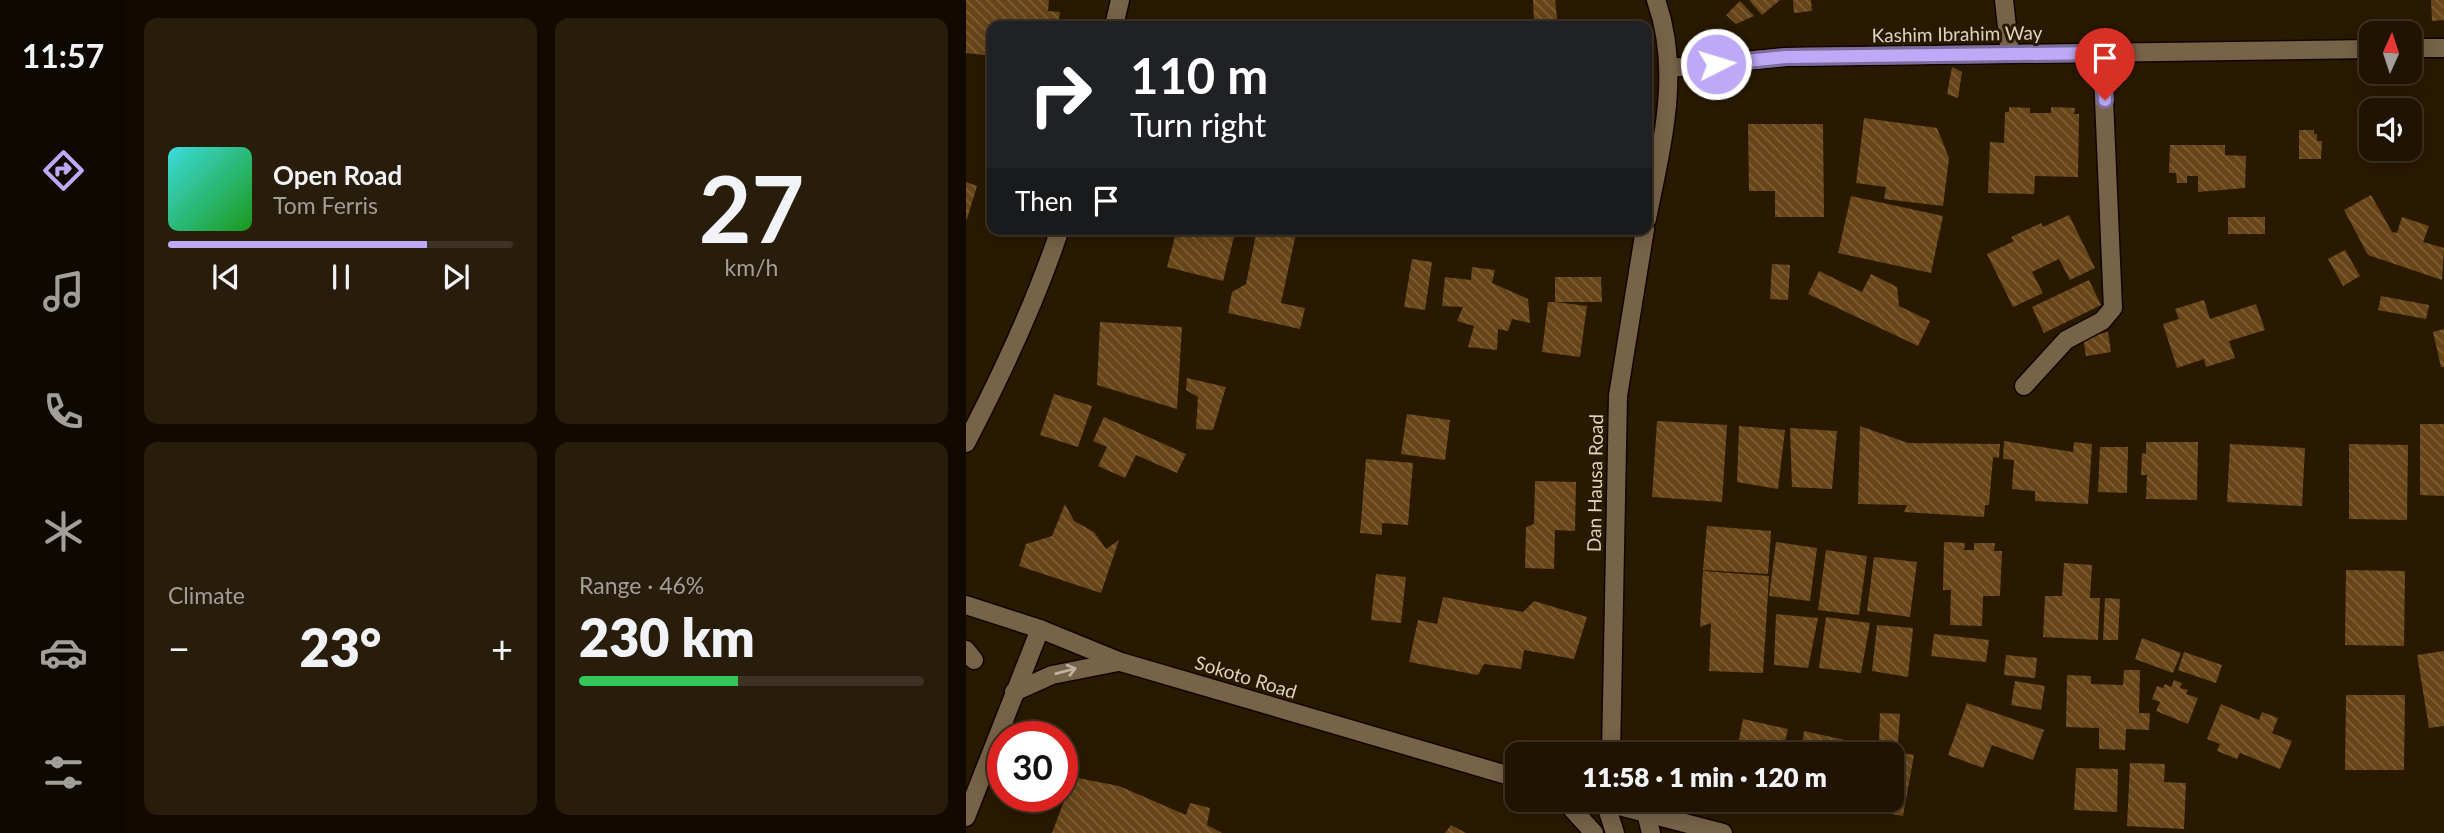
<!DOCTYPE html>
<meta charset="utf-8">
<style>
:root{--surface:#201301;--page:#281c0b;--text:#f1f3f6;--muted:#a29e99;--line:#3d3223;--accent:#bda9f5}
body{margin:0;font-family:Lato,sans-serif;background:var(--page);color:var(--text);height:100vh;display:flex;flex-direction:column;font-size:26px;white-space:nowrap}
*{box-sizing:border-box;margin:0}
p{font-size:23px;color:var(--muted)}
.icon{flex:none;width:38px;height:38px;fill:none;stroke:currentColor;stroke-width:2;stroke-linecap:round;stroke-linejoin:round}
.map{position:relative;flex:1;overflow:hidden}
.side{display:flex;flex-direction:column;gap:18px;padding:18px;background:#120a01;width:840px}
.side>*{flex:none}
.banner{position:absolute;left:21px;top:21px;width:665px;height:214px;border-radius:14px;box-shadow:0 4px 18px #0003,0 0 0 2px var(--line);background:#202124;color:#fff;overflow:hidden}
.needle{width:46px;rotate:3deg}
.fabs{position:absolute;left:1393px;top:21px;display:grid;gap:14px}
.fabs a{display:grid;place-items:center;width:63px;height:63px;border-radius:14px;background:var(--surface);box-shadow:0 4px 18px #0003,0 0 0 2px var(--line);font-size:35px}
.speed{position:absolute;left:21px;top:721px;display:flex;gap:14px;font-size:35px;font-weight:700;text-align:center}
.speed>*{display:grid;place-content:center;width:91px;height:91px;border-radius:50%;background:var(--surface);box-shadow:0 4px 18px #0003,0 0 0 2px var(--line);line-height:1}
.speed .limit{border:10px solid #d22;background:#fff;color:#111}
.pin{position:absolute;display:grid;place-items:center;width:60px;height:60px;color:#fff;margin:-72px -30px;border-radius:50% 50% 50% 0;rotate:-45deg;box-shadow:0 0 7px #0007}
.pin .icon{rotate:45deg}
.me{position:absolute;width:77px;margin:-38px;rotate:85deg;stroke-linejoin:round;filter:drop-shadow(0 0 5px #0008)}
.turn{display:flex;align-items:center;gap:24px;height:147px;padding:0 28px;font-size:32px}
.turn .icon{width:91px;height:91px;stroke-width:2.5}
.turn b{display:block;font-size:49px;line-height:60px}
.then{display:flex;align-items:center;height:66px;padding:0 28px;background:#0003;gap:14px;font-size:26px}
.big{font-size:52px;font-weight:800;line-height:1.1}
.side .widget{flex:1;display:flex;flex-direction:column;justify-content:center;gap:10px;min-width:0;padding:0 24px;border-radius:14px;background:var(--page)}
.side .dial{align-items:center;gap:0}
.dial b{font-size:91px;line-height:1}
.song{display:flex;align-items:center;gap:21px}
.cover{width:84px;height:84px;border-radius:10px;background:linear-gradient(135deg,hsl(180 70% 55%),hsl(120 70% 35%))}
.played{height:7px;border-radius:4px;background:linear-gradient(90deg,var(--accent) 75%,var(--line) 75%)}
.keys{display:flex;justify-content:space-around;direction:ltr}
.heat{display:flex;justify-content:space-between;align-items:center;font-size:38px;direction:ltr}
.charge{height:10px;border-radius:5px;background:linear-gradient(90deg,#34c759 46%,var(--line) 0)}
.side .tiles{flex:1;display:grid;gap:18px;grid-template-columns:repeat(2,1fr)}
.trip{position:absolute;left:539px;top:742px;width:399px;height:70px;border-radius:14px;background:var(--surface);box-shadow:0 4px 18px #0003,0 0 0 2px var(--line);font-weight:800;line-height:70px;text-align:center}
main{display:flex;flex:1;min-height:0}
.tab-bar{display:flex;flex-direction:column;width:126px;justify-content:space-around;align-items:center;background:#0d0800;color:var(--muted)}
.tab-bar .icon{width:49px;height:49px}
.tab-bar .selected{color:var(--accent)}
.tab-bar b{font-size:32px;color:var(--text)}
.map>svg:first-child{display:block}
</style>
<main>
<nav class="tab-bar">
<b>11:57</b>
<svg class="icon selected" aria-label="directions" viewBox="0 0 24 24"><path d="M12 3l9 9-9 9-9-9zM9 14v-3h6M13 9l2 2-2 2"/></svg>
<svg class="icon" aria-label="music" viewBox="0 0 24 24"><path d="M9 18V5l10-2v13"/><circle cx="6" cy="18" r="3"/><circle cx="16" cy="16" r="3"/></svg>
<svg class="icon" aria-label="phone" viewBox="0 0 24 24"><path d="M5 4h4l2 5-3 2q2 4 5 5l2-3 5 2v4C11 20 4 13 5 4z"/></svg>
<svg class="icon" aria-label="climate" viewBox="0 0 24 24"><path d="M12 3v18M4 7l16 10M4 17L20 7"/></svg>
<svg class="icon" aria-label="car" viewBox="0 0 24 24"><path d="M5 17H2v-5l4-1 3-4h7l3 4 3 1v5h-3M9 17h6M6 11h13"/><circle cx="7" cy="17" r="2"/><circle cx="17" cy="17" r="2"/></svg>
<svg class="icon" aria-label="filters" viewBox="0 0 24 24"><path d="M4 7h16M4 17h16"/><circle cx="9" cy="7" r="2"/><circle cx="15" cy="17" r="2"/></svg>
</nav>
<section class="side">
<div class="tiles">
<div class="widget">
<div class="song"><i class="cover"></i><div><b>Open Road</b><p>Tom Ferris</p></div></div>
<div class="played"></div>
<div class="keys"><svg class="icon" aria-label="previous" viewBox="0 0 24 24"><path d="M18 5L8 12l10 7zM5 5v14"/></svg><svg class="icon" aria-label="pause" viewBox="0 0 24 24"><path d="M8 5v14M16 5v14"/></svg><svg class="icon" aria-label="next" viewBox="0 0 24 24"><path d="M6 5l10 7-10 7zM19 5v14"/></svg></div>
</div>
<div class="widget dial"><b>27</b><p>km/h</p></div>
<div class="widget"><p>Climate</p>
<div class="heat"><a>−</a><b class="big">23°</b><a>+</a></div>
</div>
<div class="widget"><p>Range · 46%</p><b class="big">230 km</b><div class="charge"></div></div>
</div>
</section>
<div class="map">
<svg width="1478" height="833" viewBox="0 0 1478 833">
<defs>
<pattern id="building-back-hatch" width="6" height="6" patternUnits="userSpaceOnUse" patternTransform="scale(1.75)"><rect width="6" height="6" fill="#674518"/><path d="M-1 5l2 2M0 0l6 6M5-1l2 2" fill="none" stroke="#7c5f38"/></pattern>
</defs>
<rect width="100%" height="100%" fill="#2a1901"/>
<g fill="url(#building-back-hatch)">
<polygon points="0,0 83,0 82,11 94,12 92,26 26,26 26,56 0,53"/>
<polygon points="567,0 589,0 592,26 568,26"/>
<polygon points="783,0 814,0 796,15"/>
<polygon points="827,0 845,0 846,11 828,13"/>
<polygon points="1465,0 1478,0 1478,20 1466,21"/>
<polygon points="774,1 788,16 770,24 760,15"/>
<polygon points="986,67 996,72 992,98 981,94"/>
<polygon points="1043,107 1064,108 1064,113 1085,113 1085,107 1109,108 1108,114 1113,114 1112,177 1069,176 1068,194 1022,193 1024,142 1038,143 1039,112 1043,112"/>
<polygon points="898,118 971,128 983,158 977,206 918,199 920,187 890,183"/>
<polygon points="782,124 857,124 858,217 809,217 809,191 783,191"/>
<polygon points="1333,130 1348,130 1348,134 1351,134 1351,141 1356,141 1355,159 1333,159"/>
<polygon points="1204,145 1259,145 1259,155 1280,156 1279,188 1232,192 1232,176 1221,176 1221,183 1211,183 1210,173 1203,173"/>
<polygon points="0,182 11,186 1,219 0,219"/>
<polygon points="1405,195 1426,232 1431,233 1436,217 1463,226 1457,242 1478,248 1476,280 1402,255 1378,210"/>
<polygon points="885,196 977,216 965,273 872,253"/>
<polygon points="1103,215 1129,268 1104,280 1093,259 1066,272 1077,293 1047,307 1021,254 1048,241 1045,237 1075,223 1077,227"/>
<rect x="1262" y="217" width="37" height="17"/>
<polygon points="211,229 270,229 257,281 201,267"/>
<polygon points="291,229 331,229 315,303 339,308 334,329 262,313 266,292 280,284"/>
<polygon points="1379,250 1394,276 1377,286 1362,259"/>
<polygon points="446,259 466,262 459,310 438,307"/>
<polygon points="806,264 824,265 822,300 804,299"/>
<polygon points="506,267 529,270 526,283 562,299 564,323 546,319 542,331 532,329 531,350 502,347 508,326 491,321 497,307 476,306 479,277 505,280"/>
<polygon points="853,271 896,292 905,274 931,287 933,306 964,321 952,346 842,294"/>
<polygon points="589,277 635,277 636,302 589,302 621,306 614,357 576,352 582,302 589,302"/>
<polygon points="1123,280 1135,305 1078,333 1066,307"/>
<polygon points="1415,296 1463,305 1460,319 1412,310"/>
<polygon points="1238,300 1244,319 1290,304 1299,330 1263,341 1269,358 1240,367 1238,359 1211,368 1197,324 1213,319 1209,309"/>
<polygon points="134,322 216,327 211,409 131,385"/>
<polygon points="1478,329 1478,367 1475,367 1467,332"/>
<polygon points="1142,332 1145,352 1120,356 1117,337"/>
<polygon points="221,378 260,387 247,430 230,429 232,397 220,390"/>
<polygon points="88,394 126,406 112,447 74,435"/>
<polygon points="441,414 484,420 479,460 435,454"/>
<polygon points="138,417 220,454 211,473 170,455 159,478 132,466 141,447 127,441"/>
<polygon points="691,421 761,425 756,502 686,497"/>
<polygon points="1454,424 1478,424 1478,496 1454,495"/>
<polygon points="773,426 819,430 812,489 771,482"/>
<polygon points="894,426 942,443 1034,444 1033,458 1027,457 1023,505 1019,505 1018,517 938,512 941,505 892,504"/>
<polygon points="824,428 871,431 866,489 826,487"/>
<polygon points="1038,441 1107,452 1108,442 1126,444 1122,504 1069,501 1069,491 1046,489 1048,460 1037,459"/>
<polygon points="1180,442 1232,442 1231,500 1180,499 1181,475 1175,475 1176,453 1180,454"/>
<polygon points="1264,444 1339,448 1336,506 1261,502"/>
<polygon points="1383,444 1442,445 1441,520 1383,519"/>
<polygon points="1134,447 1162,447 1161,493 1132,492"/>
<polygon points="400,459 447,463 442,525 416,523 416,535 394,533"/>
<polygon points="569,481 610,482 609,531 589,530 588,569 559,568 560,527 568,524"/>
<polygon points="99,504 108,521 128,532 140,549 153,540 135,593 53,566 60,544 86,536"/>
<polygon points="741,526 805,531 802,574 737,570"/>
<polygon points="810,542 851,548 844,601 803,596"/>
<polygon points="978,542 999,543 998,550 1008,550 1008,543 1029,543 1028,551 1036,551 1034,596 1017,596 1016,626 984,625 985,590 977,590"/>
<polygon points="860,550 901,556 893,615 852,610"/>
<polygon points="908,557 951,562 944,617 901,611"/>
<polygon points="1098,563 1126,565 1124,598 1134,598 1132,640 1077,637 1079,596 1096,596"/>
<polygon points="1380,570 1439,571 1438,646 1379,645"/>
<polygon points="737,571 803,576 797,673 743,671 745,623 734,627"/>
<polygon points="410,574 440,577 435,623 405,620"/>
<polygon points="477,597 557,612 568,601 621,617 608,659 558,650 555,669 518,664 512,675 443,662 452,620 471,624"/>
<polygon points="1139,598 1154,599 1152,640 1137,640"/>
<polygon points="810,614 852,618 842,668 808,665"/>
<polygon points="860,617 904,623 895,673 853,668"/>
<polygon points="911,625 947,628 942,677 906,671"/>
<polygon points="968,634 1023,640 1020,662 965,656"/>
<polygon points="1176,638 1215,653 1207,673 1169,659"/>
<polygon points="1478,651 1478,726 1463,728 1451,655"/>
<polygon points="1218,652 1256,665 1250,683 1212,670"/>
<polygon points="1040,655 1071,658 1069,678 1038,675"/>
<polygon points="1158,670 1174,670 1173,713 1184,713 1183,730 1160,729 1159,750 1133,749 1133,728 1100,727 1101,675 1125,676 1125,684 1157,685"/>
<polygon points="1208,680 1216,683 1214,688 1222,690 1220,694 1232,698 1222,724 1190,711 1194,702 1186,699 1191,686 1197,688 1199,684 1205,687"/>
<polygon points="1049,681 1079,686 1075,710 1045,705"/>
<polygon points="1380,695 1439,695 1438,770 1379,770"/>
<polygon points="1001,703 1078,730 1067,760 1026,745 1017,768 982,755"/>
<polygon points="1255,704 1293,720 1296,712 1312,718 1306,733 1326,741 1314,769 1274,753 1271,759 1251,751 1254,744 1241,739"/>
<polygon points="914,713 934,714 932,743 913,742"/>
<polygon points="777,719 822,729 816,754 770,754"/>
<polygon points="838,731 888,742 884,754 835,754"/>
<polygon points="902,747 948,755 937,816 891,808 893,800 926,800 926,754 900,754"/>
<polygon points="1164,763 1199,764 1198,782 1220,783 1218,829 1161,826"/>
<polygon points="1110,768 1152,769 1151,812 1108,810"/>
<polygon points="107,777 153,786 220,815 224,803 244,808 241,825 256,833 86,833"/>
<polygon points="485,825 500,833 479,833"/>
</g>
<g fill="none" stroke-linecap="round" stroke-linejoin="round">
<defs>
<g id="minor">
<polyline points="1038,0 1044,54"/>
<polyline points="148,26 154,0"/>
<polyline points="1444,48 1478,48"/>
<polyline points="704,68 820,57 1405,49"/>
<polyline points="1058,386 1100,340 1136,321 1147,308 1136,53"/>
<path d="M0 443C36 374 69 304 94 229"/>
<polyline points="639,802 649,833"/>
<polyline points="680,813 685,833"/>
</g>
<g id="tertiary">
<path d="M681 219C695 147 716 73 690 0"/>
<polyline points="0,605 74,629 155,662 551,778"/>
<polyline points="0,650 8,660"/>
<polyline points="48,692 86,675 152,662"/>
<polyline points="645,754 652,396 679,229"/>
<polyline points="598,800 628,833"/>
<polyline points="630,800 757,833"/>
<polyline points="0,817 74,629"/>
</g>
</defs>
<use href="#minor" stroke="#120400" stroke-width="21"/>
<use href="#tertiary" stroke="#120400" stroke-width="21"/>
<use href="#minor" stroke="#776348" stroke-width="18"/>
<use href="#tertiary" stroke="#776348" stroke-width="18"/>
</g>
<defs><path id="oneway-shaft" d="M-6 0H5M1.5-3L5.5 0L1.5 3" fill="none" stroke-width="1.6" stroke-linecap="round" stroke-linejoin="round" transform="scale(1.75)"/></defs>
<use stroke="#beb19e" href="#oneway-shaft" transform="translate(100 671) rotate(-15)"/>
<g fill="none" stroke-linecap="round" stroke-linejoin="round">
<defs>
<polyline id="route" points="750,64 820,57 1136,53 1139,100"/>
</defs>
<use href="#route" stroke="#7b6e9f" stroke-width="18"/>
<use href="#route" stroke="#bda9f5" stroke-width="12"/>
</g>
<g text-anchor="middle" stroke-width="6" stroke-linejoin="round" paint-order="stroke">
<g font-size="19" fill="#ddd2c3" stroke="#2a1901">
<text transform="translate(991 34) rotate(-1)" y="7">Kashim Ibrahim Way</text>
<text transform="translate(629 483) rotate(-89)" y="7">Dan Hausa Road</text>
<text transform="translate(280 677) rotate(17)" y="7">Sokoto Road</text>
</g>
</g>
</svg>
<div class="fabs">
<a><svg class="needle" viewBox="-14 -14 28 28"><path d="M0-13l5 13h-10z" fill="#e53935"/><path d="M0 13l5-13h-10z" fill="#a29e99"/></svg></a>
<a><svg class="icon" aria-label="sound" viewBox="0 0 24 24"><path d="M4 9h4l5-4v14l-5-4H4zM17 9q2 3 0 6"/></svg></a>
</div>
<div class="speed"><div class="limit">30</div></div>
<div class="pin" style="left:1139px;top:100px;background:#d93025"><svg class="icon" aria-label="arrive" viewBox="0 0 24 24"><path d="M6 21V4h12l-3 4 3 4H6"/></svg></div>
<svg class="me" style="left:750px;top:64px" viewBox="-20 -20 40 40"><circle r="17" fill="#bda9f5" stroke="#fff" stroke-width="3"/><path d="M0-11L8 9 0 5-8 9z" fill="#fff"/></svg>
<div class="trip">11:58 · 1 min · 120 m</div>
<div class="banner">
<div class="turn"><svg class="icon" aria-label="right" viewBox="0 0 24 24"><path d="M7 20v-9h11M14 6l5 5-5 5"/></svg><div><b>110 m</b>Turn right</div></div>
<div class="then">Then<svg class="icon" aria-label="arrive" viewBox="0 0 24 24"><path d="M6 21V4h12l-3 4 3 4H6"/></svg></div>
</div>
</div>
</main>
